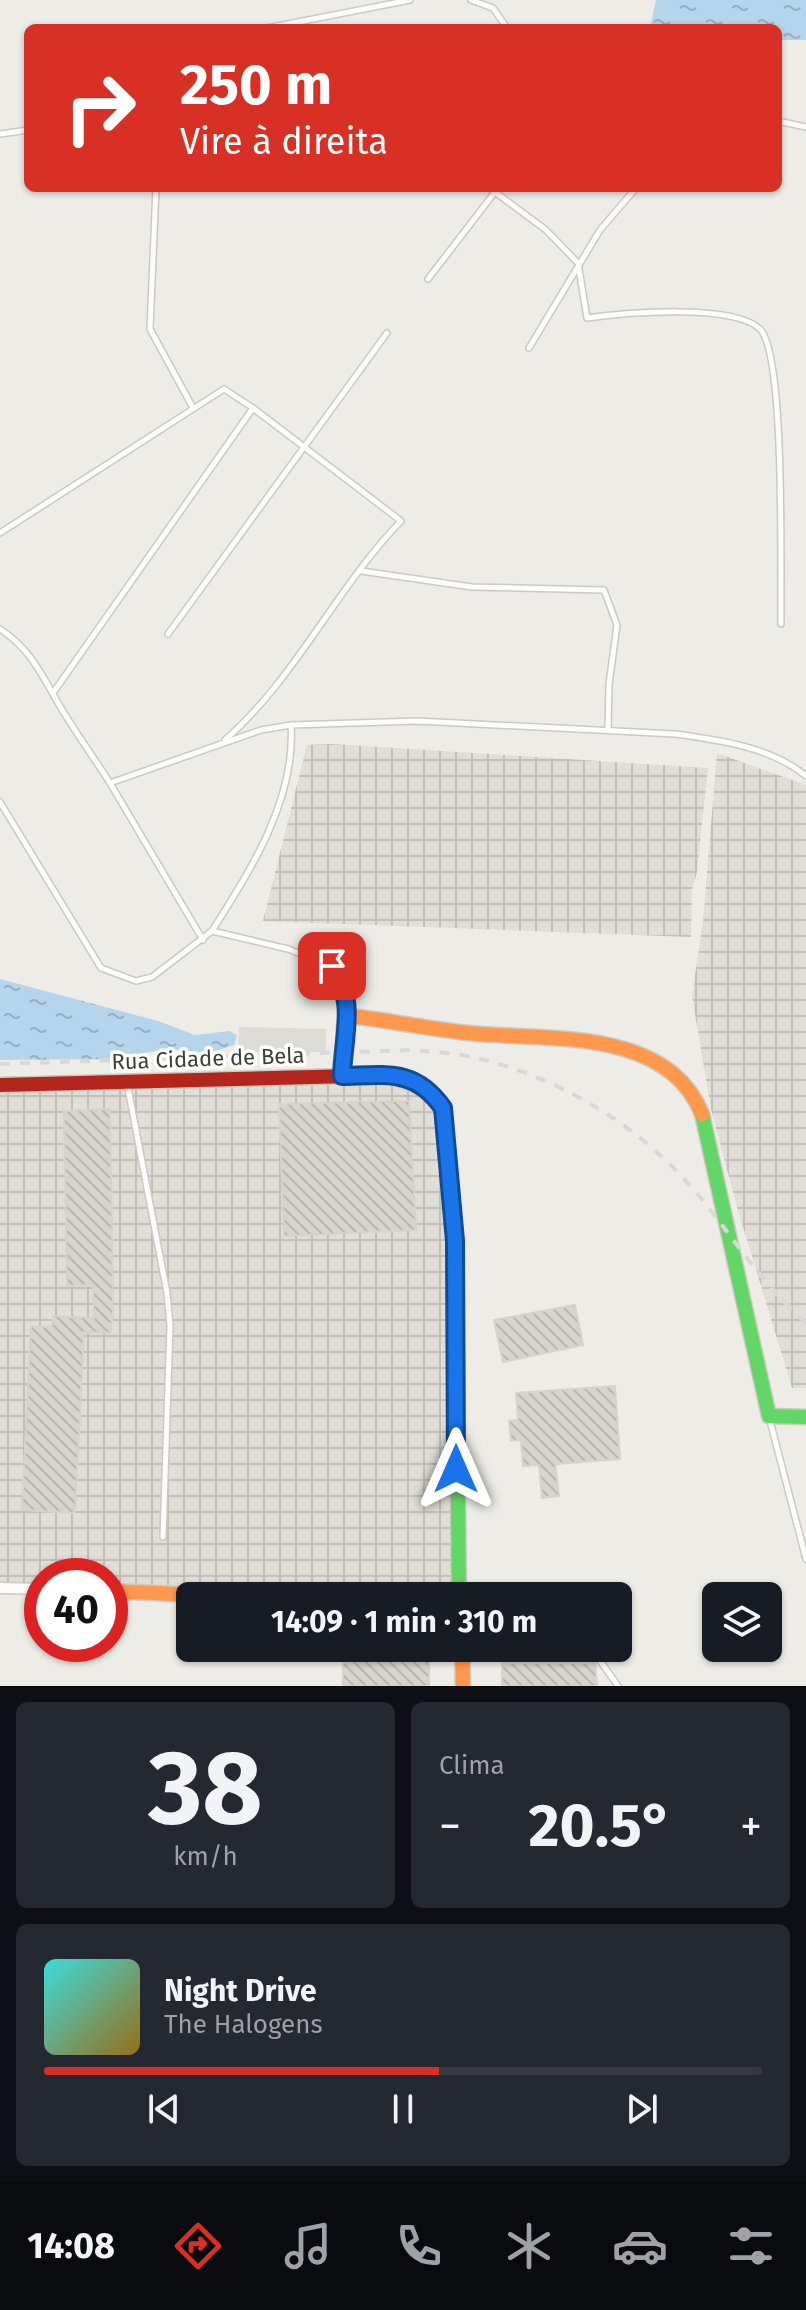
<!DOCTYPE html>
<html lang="pt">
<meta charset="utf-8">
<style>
:root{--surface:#171b24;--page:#242831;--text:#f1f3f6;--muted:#9ea1a6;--line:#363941;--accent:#d93025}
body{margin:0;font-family:"Fira Sans",sans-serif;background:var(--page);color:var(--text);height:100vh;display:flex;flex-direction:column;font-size:30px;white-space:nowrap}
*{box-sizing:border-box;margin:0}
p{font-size:26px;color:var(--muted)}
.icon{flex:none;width:44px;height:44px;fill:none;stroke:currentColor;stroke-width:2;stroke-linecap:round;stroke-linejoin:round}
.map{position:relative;height:1686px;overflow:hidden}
.sheet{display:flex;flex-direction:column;gap:16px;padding:16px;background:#0d0f14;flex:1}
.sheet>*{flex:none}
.top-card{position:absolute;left:24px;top:24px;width:758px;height:168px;border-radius:12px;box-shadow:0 2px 6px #0004;background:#d93025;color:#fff;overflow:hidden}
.fabs{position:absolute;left:702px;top:1582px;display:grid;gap:16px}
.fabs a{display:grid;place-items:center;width:80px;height:80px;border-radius:12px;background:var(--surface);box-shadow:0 2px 6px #0004;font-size:40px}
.speed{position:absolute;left:24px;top:1558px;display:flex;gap:16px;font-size:40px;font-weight:700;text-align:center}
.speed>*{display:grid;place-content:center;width:104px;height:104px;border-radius:50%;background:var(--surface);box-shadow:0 2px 6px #0004;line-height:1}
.speed .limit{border:12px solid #d22;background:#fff;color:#111}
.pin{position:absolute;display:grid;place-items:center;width:68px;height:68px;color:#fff;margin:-34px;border-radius:16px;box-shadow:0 4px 12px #0006}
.me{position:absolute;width:88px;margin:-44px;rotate:0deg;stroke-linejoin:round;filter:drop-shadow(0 0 6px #0008)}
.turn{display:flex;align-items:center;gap:28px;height:168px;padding:0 24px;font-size:36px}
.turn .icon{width:104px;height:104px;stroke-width:2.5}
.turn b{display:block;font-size:56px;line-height:68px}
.big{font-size:60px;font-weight:700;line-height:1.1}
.sheet .widget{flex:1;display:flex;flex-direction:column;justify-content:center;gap:12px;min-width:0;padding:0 28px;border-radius:12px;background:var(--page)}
.sheet .dial{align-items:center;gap:0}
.dial b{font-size:104px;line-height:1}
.song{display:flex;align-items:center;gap:24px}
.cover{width:96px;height:96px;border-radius:12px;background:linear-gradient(135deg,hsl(180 70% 55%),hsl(40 70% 35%))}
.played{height:8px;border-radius:4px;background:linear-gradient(90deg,var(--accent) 55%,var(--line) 55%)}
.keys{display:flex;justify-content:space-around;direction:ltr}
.heat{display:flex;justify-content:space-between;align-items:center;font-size:44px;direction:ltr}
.sheet .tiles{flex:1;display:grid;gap:16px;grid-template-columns:1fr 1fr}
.widget:last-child{grid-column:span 2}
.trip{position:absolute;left:176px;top:1582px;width:456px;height:80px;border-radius:12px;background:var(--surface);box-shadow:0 2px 6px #0004;font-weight:700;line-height:80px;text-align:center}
.tab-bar{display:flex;height:128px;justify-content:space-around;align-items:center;background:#090b0e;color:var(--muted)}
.tab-bar .icon{width:56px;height:56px}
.tab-bar .on{color:var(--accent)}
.tab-bar b{font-size:36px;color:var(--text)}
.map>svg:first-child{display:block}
</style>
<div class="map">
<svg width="806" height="1686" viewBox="0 0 806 1686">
<defs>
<pattern id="industrial-grid" width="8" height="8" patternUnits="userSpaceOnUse" patternTransform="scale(2)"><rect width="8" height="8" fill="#e1ddd7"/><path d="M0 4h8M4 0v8" fill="none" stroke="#c2bfb9"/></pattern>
<pattern id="water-ripples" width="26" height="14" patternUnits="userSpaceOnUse" patternTransform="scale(2)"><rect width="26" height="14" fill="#b5d5ed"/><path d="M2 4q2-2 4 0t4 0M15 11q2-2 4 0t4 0" fill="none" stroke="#95aec1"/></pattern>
<pattern id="building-back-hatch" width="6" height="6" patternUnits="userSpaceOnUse" patternTransform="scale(2)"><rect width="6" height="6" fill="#d7d4ce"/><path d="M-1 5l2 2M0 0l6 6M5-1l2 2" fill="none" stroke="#bab7b1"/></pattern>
</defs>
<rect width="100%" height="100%" fill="#eeece6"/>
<g fill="url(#industrial-grid)">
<polygon points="332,744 708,768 697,872 692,890 691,937 263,921 307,745"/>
<polygon points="717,753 806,785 806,1388 792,1388 737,1207 711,1109 692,996 703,922"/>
<polygon points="414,1079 443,1108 455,1241 459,1596 221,1596 110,1591 110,1576 42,1576 42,1589 0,1588 0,1087"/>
</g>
<polygon fill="#dddbd6" points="239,1027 326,1029 326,1052 238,1052"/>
<g fill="url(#water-ripples)">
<polygon points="656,0 806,0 806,40 778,40 778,28 650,28"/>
<polygon points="0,979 158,1021 195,1035 229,1031 237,1035 234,1045 209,1053 169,1049 107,1059 0,1060"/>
</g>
<g fill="url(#building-back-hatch)" stroke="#d6d3cc" stroke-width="2">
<polygon points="409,1101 416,1230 284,1236 279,1104"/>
<polygon points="110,1109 113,1312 110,1333 84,1332 75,1513 22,1510 31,1326 52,1327 53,1316 94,1318 93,1285 67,1286 64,1111"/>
<polygon points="575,1305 583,1345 503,1362 494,1320"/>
<polygon points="615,1386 620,1459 555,1464 559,1496 542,1498 539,1465 523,1466 521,1440 511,1441 509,1421 518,1420 516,1393"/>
<rect x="343" y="1648" width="86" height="38"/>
<polygon points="502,1663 595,1663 597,1686 502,1686"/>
</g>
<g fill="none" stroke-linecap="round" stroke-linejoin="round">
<defs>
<g id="lane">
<polyline points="471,0 493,8 507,28"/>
<polyline points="267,28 410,0"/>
<polyline points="778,121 806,127"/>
<polyline points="0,134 28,130"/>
<polyline points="156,188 150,329 192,406"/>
<path d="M496 188 495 192 546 230 578 263 587 318C624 313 732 303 760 329 786 355 780 577 781 624"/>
<polyline points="428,279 495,192 489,188"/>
<polyline points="529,348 600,230 636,188"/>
<polyline points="0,533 224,389 253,408 53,693"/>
<polyline points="361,571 472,587 604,590 617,625 609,684 608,730"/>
<path d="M0 629C32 650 42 676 61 708 76 733 94 758 110 783L261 730 291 725 417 721 675 734C719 740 771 747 806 776"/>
<polyline points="168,634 387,333"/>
<path d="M225 740C296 678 336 588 401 521L253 408"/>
<polyline points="110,783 203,940"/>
<polyline points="0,802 101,968 136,981 152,977 212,931 288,949 332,966 344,992 348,1017"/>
<path d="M212 931C250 871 296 800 291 725"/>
<polyline points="127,1083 167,1293 170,1326 163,1537"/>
<polyline points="769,1417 806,1559"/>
<polyline points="591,1648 618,1686"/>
</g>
<polyline id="street" points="0,1588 42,1589"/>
<g id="fast">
<polyline points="425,1089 443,1108 455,1241 459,1596"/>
<polyline points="702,1114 769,1416 806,1417"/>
</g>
<g id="slow">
<path d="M342 1076 344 1026 348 1018 359 1017C395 1022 431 1029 468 1033 545 1041 667 1026 702 1114"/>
<polyline points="110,1591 221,1596"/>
<polyline points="462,1648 463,1686"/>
</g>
<polyline id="jam" points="0,1085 390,1075 425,1089"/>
</defs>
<use href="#lane" stroke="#ccc9c4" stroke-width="8"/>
<use href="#street" stroke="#ccc9c4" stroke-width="13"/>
<use href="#fast" stroke="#cec9bd" stroke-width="17"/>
<use href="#slow" stroke="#cec9bd" stroke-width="17"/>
<use href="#jam" stroke="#cec9bd" stroke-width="17"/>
<use href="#lane" stroke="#fcfcfb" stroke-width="5"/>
<use href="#street" stroke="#fcfcfb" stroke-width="10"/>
<use href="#fast" stroke="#63d668" stroke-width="14"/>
<use href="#slow" stroke="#ff974d" stroke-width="14"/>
<use href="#jam" stroke="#b3261e" stroke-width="14"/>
<path stroke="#d8d8d7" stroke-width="4" stroke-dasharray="10 10" stroke-linecap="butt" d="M0 1064 411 1050C433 1052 456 1053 477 1058 567 1080 646 1130 704 1202 737 1243 766 1288 806 1323"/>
</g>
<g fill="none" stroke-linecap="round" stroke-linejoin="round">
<defs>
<path id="route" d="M332 966C357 999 343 1038 342 1076 386 1075 415 1068 443 1108L455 1241 456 1469"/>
</defs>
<use href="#route" stroke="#114b97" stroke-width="20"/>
<use href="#route" stroke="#1a73e8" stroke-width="14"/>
</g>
<g text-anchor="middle" stroke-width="7" stroke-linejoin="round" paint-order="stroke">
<g font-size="22" fill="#433d33" stroke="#fff">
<text transform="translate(208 1058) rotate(-2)" y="8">Rua Cidade de Bela</text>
</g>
</g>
</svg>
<div class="fabs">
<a><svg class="icon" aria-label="layers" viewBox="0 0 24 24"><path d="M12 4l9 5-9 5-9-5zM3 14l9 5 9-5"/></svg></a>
</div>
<div class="speed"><div class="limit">40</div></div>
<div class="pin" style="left:332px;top:966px;background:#d93025"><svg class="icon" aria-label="arrive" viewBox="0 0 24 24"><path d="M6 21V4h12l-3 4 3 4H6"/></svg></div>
<svg class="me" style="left:456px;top:1469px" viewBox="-20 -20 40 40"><path d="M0-17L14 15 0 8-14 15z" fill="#1a73e8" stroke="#fff" stroke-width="4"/></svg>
<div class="trip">14:09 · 1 min · 310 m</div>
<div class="top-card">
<div class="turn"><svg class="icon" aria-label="right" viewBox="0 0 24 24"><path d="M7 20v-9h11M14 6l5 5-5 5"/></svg><div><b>250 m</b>Vire à direita</div></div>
</div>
</div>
<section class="sheet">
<div class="tiles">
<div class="widget dial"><b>38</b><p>km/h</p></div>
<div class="widget"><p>Clima</p>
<div class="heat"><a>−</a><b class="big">20.5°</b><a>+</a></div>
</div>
<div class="widget">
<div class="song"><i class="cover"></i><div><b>Night Drive</b><p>The Halogens</p></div></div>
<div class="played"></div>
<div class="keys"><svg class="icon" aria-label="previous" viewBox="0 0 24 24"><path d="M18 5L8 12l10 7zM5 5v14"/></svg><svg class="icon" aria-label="pause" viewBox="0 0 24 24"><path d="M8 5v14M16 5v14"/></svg><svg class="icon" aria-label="next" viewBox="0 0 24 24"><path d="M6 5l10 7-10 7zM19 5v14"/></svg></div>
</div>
</div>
</section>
<nav class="tab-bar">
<b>14:08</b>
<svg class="icon on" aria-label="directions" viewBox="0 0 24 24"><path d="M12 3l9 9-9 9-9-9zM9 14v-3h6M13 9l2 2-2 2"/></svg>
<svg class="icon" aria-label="music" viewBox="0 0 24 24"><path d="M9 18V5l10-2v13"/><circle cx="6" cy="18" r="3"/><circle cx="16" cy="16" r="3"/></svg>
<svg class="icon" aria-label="phone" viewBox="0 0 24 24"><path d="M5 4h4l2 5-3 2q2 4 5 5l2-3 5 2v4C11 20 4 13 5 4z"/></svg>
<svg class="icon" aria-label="climate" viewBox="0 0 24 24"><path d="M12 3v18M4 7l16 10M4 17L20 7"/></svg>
<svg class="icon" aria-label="car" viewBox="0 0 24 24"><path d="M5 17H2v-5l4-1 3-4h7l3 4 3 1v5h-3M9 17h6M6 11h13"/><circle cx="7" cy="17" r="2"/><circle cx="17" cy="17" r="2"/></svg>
<svg class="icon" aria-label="filters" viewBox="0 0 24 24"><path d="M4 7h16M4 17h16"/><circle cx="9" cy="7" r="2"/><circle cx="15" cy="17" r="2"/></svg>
</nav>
